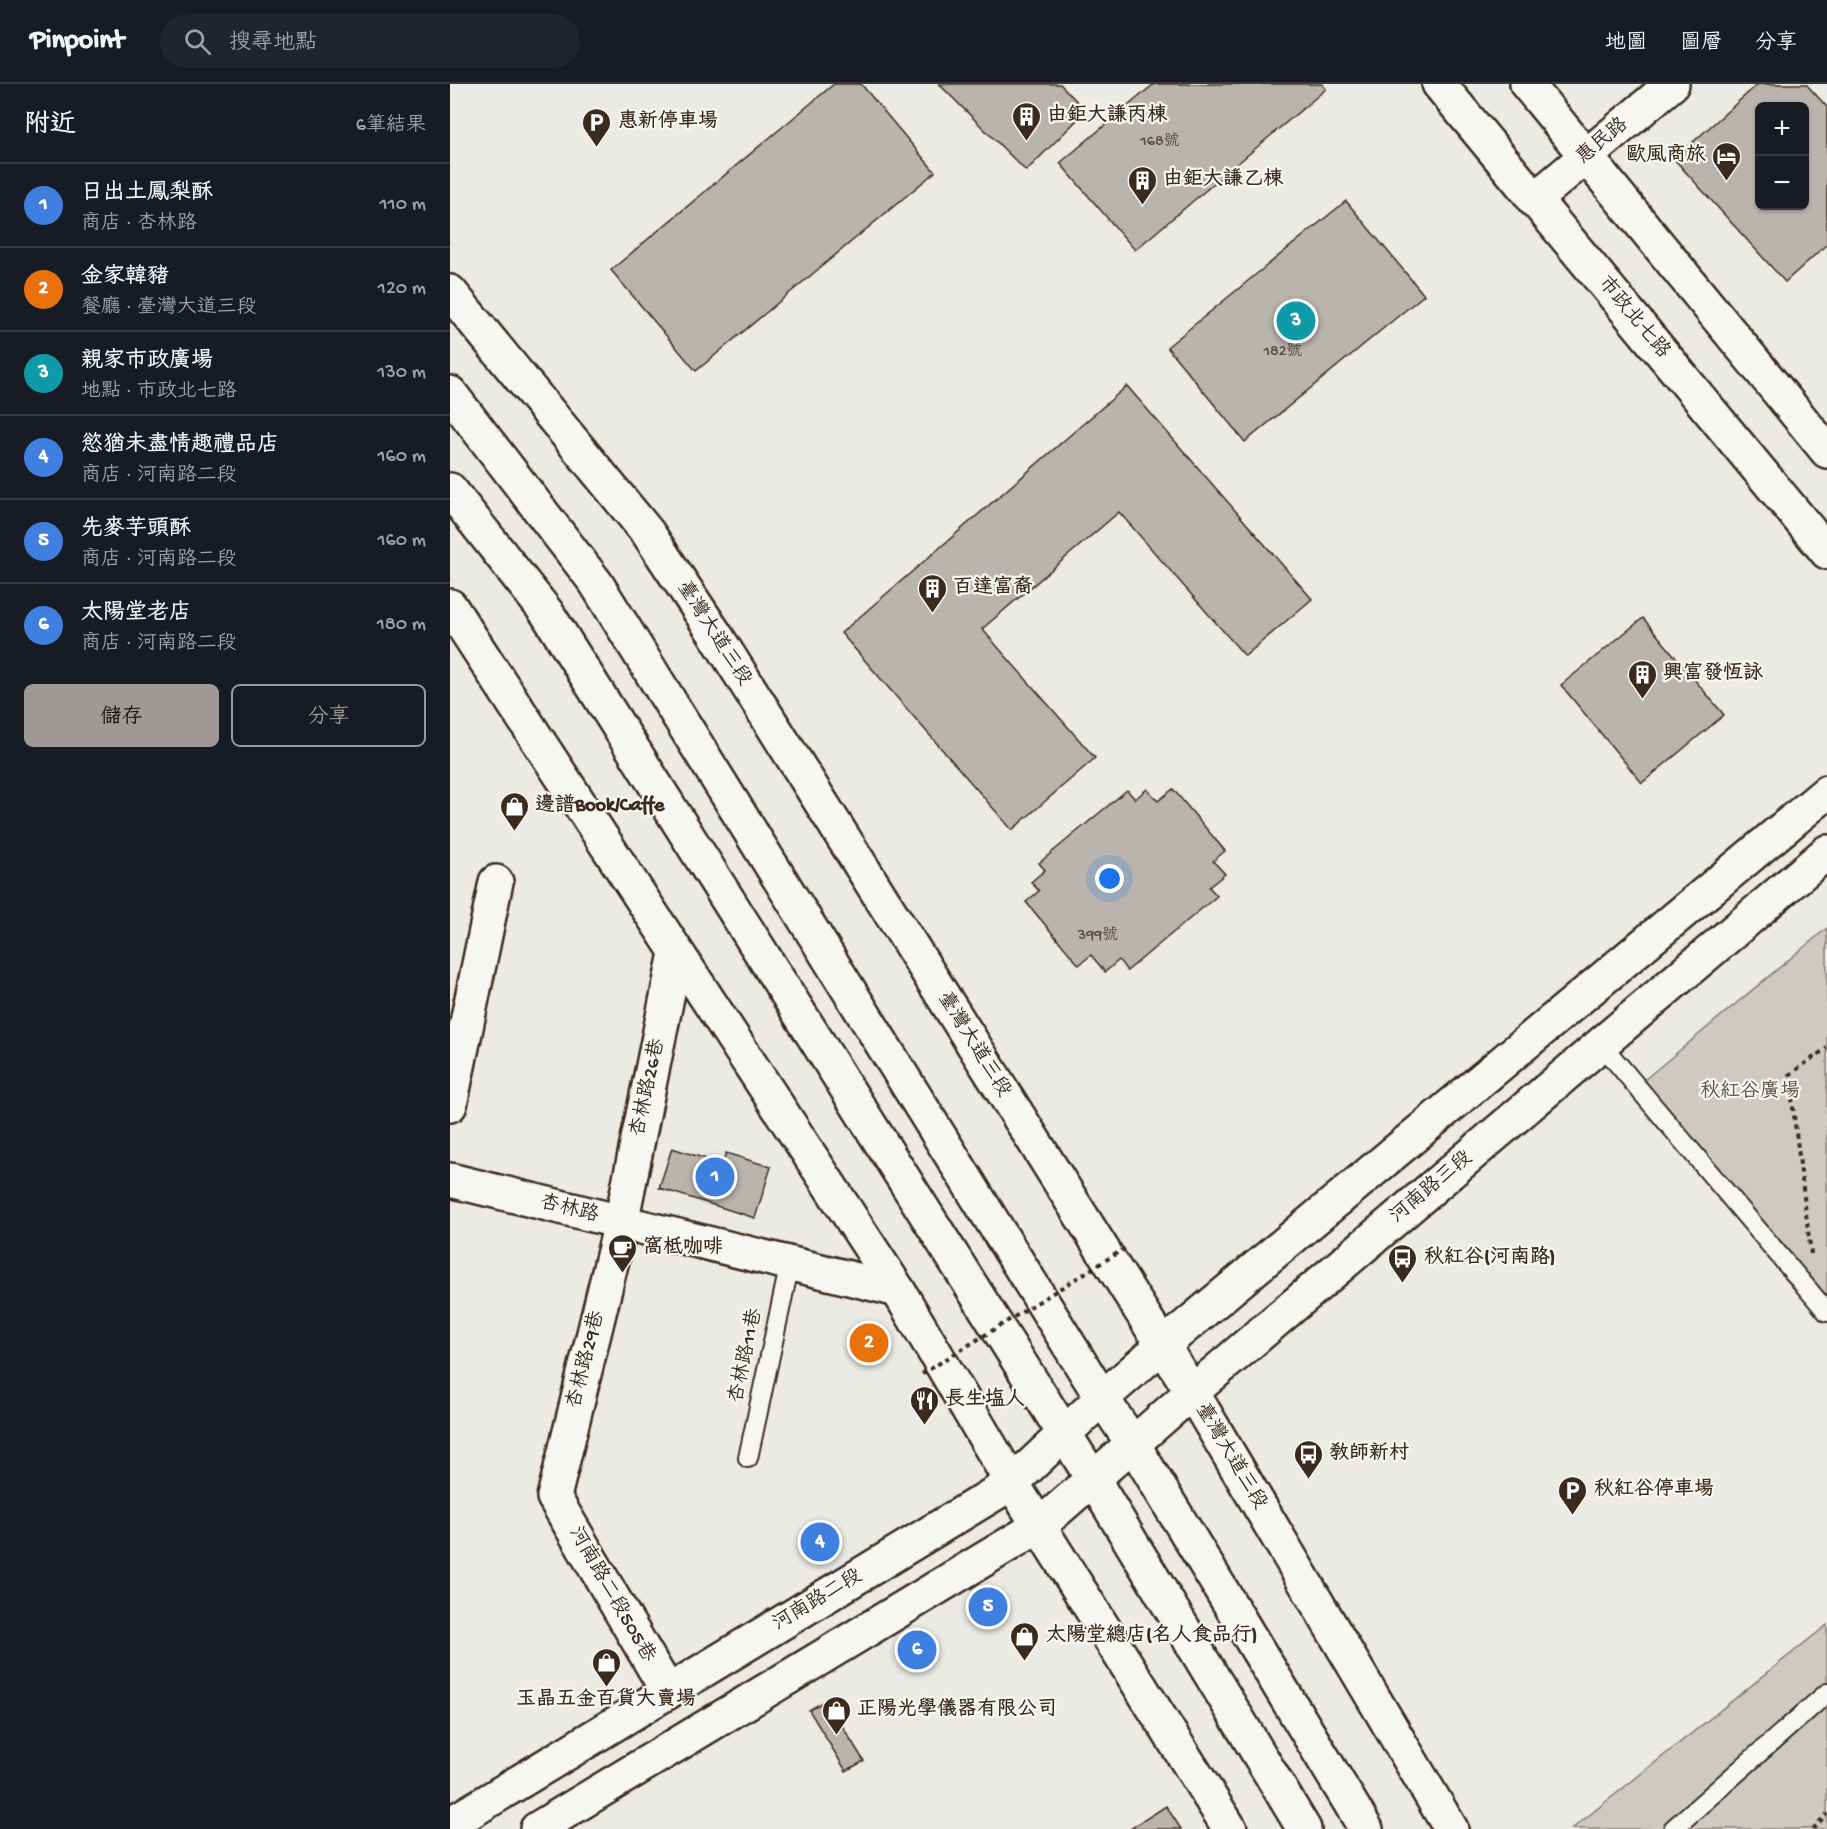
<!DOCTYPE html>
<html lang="zh-TW">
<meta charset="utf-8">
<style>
:root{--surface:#171b24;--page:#20242c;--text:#f1f3f6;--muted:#9ea1a6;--line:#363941;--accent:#9f9995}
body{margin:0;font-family:"Gochi Hand","LXGW WenKai TC",sans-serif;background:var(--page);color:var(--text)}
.controls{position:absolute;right:18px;top:18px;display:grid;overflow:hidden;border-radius:9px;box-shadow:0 2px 4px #0004}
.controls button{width:54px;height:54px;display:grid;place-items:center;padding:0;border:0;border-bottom:2px solid var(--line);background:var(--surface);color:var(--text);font:30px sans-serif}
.you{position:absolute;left:660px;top:795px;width:21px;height:21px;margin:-15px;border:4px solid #fff;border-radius:50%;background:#1a73e8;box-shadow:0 0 0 9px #1a73e833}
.badge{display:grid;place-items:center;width:39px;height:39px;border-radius:50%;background:var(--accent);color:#fff;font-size:20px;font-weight:700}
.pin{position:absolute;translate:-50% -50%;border:3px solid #fff;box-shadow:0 2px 6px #0006}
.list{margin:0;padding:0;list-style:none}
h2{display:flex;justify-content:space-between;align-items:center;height:78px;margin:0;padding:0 24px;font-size:26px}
h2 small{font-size:20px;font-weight:400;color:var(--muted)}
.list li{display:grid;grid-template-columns:39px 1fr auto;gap:18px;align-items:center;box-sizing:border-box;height:84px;padding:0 24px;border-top:2px solid var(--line)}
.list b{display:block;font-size:22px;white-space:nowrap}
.list p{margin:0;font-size:20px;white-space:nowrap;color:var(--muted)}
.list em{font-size:20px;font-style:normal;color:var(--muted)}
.actions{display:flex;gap:12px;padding:18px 24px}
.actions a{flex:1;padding:14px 0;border:2px solid var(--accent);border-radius:9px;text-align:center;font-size:21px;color:var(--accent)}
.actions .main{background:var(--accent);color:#111}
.icon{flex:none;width:33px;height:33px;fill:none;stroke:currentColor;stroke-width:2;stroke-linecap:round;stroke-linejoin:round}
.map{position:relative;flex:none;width:1377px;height:1745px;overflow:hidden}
header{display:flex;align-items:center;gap:36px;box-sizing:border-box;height:84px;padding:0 30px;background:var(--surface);border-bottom:2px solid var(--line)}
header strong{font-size:28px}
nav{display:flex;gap:33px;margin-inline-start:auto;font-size:21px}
.search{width:420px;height:54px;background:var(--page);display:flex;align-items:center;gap:15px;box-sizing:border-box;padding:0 21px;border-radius:33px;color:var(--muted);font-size:22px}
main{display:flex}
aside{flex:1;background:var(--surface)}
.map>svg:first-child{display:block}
</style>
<header>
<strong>Pinpoint</strong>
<div class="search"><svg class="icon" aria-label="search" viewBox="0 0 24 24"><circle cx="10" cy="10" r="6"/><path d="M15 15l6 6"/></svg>搜尋地點</div>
<nav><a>地圖</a><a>圖層</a><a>分享</a></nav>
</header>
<main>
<aside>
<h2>附近<small>6筆結果</small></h2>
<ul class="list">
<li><span class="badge" style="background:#3f7fe0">1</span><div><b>日出土鳳梨酥</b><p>商店 · 杏林路</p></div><em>110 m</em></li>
<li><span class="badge" style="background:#e8710a">2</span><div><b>金家韓豬</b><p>餐廳 · 臺灣大道三段</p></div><em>120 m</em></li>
<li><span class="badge" style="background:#0f9aa8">3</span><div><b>親家市政廣場</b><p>地點 · 市政北七路</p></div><em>130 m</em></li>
<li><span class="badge" style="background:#3f7fe0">4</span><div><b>慾猶未盡情趣禮品店</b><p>商店 · 河南路二段</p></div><em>160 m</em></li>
<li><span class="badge" style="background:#3f7fe0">5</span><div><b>先麥芋頭酥</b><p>商店 · 河南路二段</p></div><em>160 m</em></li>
<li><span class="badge" style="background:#3f7fe0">6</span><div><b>太陽堂老店</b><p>商店 · 河南路二段</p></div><em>180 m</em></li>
</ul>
<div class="actions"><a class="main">儲存</a><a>分享</a></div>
</aside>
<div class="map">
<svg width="1377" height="1745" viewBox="0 0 1377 1745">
<rect width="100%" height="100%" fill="#ebeae5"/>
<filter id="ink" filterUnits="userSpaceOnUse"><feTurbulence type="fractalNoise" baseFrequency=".0167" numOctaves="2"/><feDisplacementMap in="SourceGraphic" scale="12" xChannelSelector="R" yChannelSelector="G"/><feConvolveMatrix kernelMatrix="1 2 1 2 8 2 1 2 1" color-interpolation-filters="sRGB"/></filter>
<g filter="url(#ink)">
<!-- green -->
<path fill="#cdcac4" stroke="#847a71" stroke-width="1.5" d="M1377 844V1235L1194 996Z
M1377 1541V1745H1122Z"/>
<!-- building -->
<path fill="#bab4ae" stroke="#3b2a1e" stroke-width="1.5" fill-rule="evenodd" d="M384 0H411L485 88 246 287 161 186Z
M489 0H610L636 27 576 87Z
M704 0H872L876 5 685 166 610 79Z
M1308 0H1356L1377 23V160L1335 198 1224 75ZM1310 22H1354V122H1310Z
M896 117 974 211 795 358 717 263Z
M677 302 862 515 795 572 669 428 532 545 645 674 562 746 391 549Z
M1193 534 1274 631 1192 699 1111 601Z
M697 705 708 717 723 705 775 767 763 777 775 790 759 803 767 812 677 887 669 876 655 888 641 871 629 881 576 818 589 807 581 798 595 786 589 779 677 706 685 715Z
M222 1064 272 1080 276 1069 321 1083 305 1134 209 1104Z
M376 1616 414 1677 396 1687 359 1626Z
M716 1722 731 1745H680Z"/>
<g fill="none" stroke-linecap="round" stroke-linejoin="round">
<defs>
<path id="lane" d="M1151 960 1377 1228
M298 1374 340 1179
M1223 1745 1377 1609"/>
<path id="street" d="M1084 116 1222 0
M0 1021 46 798
M0 1096 448 1206
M218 1608 104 1413 171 1139 226 869"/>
<path id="secondary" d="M989 0 1377 468
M1077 0 1377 367
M0 1740 562 1399 652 1314 712 1262 1377 708
M87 1745 589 1442 742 1308 1377 768"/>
<path id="primary" d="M0 208 198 449 267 553 742 1308 1001 1745
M0 309 146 499 652 1314 683 1360 916 1745
M0 406 97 529 643 1395 854 1745
M0 522 448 1206 562 1399 780 1745"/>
</defs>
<!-- lane casing -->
<use href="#lane" stroke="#3b2a1e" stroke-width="22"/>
<!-- street casing -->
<use href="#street" stroke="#3b2a1e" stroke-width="38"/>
<!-- secondary casing -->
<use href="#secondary" stroke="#3b2a1e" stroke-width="38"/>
<!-- primary casing -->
<use href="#primary" stroke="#3b2a1e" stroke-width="38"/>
<!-- path -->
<path stroke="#3b2a1e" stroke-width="4" stroke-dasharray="4.5 4.5" stroke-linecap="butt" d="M1361 1170 1339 991 1377 964
M1363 1745 1377 1730"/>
<!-- lane -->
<use href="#lane" stroke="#f6f6f2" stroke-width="18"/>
<!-- street -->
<use href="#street" stroke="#f6f6f2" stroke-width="33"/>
<!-- secondary -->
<use href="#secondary" stroke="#f6f6f2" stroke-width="33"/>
<!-- primary -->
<use href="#primary" stroke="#f6f6f2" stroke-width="33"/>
<!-- path-bridge -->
<path stroke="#3b2a1e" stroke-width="4" stroke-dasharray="4.5 4.5" stroke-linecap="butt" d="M472 1290 677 1163"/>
</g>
</g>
<!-- icons -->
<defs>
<symbol id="building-pin" viewBox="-11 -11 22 30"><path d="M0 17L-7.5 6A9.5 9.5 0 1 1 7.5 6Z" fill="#3b2a1e" stroke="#f6f6f2"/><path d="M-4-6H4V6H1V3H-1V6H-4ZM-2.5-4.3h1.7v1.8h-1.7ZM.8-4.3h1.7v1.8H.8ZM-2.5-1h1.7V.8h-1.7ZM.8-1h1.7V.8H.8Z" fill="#fff"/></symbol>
<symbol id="parking-pin" viewBox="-11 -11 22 30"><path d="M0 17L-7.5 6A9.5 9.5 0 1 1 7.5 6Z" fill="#3b2a1e" stroke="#f6f6f2"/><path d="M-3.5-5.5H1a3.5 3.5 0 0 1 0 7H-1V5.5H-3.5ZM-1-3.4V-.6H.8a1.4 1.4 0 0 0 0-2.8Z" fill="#fff"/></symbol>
<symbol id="hotel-pin" viewBox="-11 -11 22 30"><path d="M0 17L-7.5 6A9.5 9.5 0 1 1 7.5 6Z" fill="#3b2a1e" stroke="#f6f6f2"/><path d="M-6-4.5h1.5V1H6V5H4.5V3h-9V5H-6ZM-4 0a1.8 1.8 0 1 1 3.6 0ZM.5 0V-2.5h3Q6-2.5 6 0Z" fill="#fff"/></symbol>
<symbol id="shop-pin" viewBox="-11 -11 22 30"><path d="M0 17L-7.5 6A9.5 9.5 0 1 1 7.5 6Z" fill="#3b2a1e" stroke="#f6f6f2"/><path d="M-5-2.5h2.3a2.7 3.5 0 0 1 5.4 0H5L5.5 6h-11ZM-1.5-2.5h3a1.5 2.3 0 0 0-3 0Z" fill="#fff"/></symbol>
<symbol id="cafe-pin" viewBox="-11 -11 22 30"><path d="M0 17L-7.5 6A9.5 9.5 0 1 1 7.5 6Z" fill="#3b2a1e" stroke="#f6f6f2"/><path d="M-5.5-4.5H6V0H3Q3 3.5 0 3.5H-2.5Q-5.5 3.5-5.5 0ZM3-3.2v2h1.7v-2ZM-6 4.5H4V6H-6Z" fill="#fff"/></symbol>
<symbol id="bus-pin" viewBox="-11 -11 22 30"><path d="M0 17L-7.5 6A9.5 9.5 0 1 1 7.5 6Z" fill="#3b2a1e" stroke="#f6f6f2"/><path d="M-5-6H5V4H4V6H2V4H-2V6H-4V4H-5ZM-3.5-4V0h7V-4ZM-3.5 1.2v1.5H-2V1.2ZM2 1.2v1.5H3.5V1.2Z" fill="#fff"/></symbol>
<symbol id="restaurant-pin" viewBox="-11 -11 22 30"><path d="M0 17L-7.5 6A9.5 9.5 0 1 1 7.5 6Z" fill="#3b2a1e" stroke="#f6f6f2"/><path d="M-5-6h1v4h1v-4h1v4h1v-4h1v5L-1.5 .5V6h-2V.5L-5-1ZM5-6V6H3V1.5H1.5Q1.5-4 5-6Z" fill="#fff"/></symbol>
</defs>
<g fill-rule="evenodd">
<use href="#building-pin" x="560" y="16" width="33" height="45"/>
<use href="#parking-pin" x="130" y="22" width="33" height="45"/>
<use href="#hotel-pin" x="1260" y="56" width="33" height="45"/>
<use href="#building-pin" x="676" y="80" width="33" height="45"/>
<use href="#building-pin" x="466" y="488" width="33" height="45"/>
<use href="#building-pin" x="1176" y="574" width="33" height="45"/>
<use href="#shop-pin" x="48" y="706" width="33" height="45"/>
<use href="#cafe-pin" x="156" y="1148" width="33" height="45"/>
<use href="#bus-pin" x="936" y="1158" width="33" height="45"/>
<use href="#restaurant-pin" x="458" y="1300" width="33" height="45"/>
<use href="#bus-pin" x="842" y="1354" width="33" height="45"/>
<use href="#parking-pin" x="1106" y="1390" width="33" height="45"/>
<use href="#shop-pin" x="558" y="1536" width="33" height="45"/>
<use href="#shop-pin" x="140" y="1562" width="33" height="45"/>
<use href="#shop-pin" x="370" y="1610" width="33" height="45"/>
</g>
<g text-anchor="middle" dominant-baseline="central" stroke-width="4.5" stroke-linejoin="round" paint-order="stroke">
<!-- number labels -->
<g font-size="16" fill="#5b4c42">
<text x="710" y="58">168號</text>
<text x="833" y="268">182號</text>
<text x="648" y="852">399號</text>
</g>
<!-- poi labels -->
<g font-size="20" font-weight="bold" fill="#3b2a1e" stroke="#f6f6f2" text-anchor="start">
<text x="597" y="32">由鉅大謙丙棟</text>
<text x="168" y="38">惠新停車場</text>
<text x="1256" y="72" text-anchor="end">歐風商旅</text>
<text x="713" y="96">由鉅大謙乙棟</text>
<text x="503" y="504">百達富裔</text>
<text x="1213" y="590">興富發恆詠</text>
<text x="85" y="722">邊譜Book/Caffe</text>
<text x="193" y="1164">窩柢咖啡</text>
<text x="974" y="1174">秋紅谷(河南路)</text>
<text x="495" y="1316">長生塩人</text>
<text x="879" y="1370">教師新村</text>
<text x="1144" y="1406">秋紅谷停車場</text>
<text x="596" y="1552">太陽堂總店(名人食品行)</text>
<text x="156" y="1616" text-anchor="middle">玉晶五金百貨大賣場</text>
<text x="407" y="1626">正陽光學儀器有限公司</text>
</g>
<!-- street labels -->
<g font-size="20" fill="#3b2a1e" stroke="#f6f6f2">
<text transform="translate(1153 58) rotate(-40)">惠民路</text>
<text transform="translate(1183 234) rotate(50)">市政北七路</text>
<text transform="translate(263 550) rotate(57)">臺灣大道三段</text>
<text transform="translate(523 961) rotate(58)">臺灣大道三段</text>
<text transform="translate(199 1004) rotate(-78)">杏林路26巷</text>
<text transform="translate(982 1104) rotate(-40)">河南路三段</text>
<text transform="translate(119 1126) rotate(14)">杏林路</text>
<text transform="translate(297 1272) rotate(-78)">杏林路11巷</text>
<text transform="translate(137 1276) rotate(-76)">杏林路29巷</text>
<text transform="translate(780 1373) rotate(59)">臺灣大道三段</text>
<text transform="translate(161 1511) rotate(60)">河南路二段505巷</text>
<text transform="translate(368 1517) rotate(-31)">河南路二段</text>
</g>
<!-- park labels -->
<g font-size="20" fill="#605248" stroke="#f6f6f2">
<text x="1300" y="1008">秋紅谷廣場</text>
</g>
</g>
</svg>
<div class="controls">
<button>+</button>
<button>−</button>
</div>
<div class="you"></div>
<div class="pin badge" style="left:265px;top:1093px;background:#3f7fe0">1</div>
<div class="pin badge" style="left:419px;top:1259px;background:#e8710a">2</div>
<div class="pin badge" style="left:846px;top:237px;background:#0f9aa8">3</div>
<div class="pin badge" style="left:370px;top:1458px;background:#3f7fe0">4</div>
<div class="pin badge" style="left:538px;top:1523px;background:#3f7fe0">5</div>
<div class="pin badge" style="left:467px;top:1566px;background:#3f7fe0">6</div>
</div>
</main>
